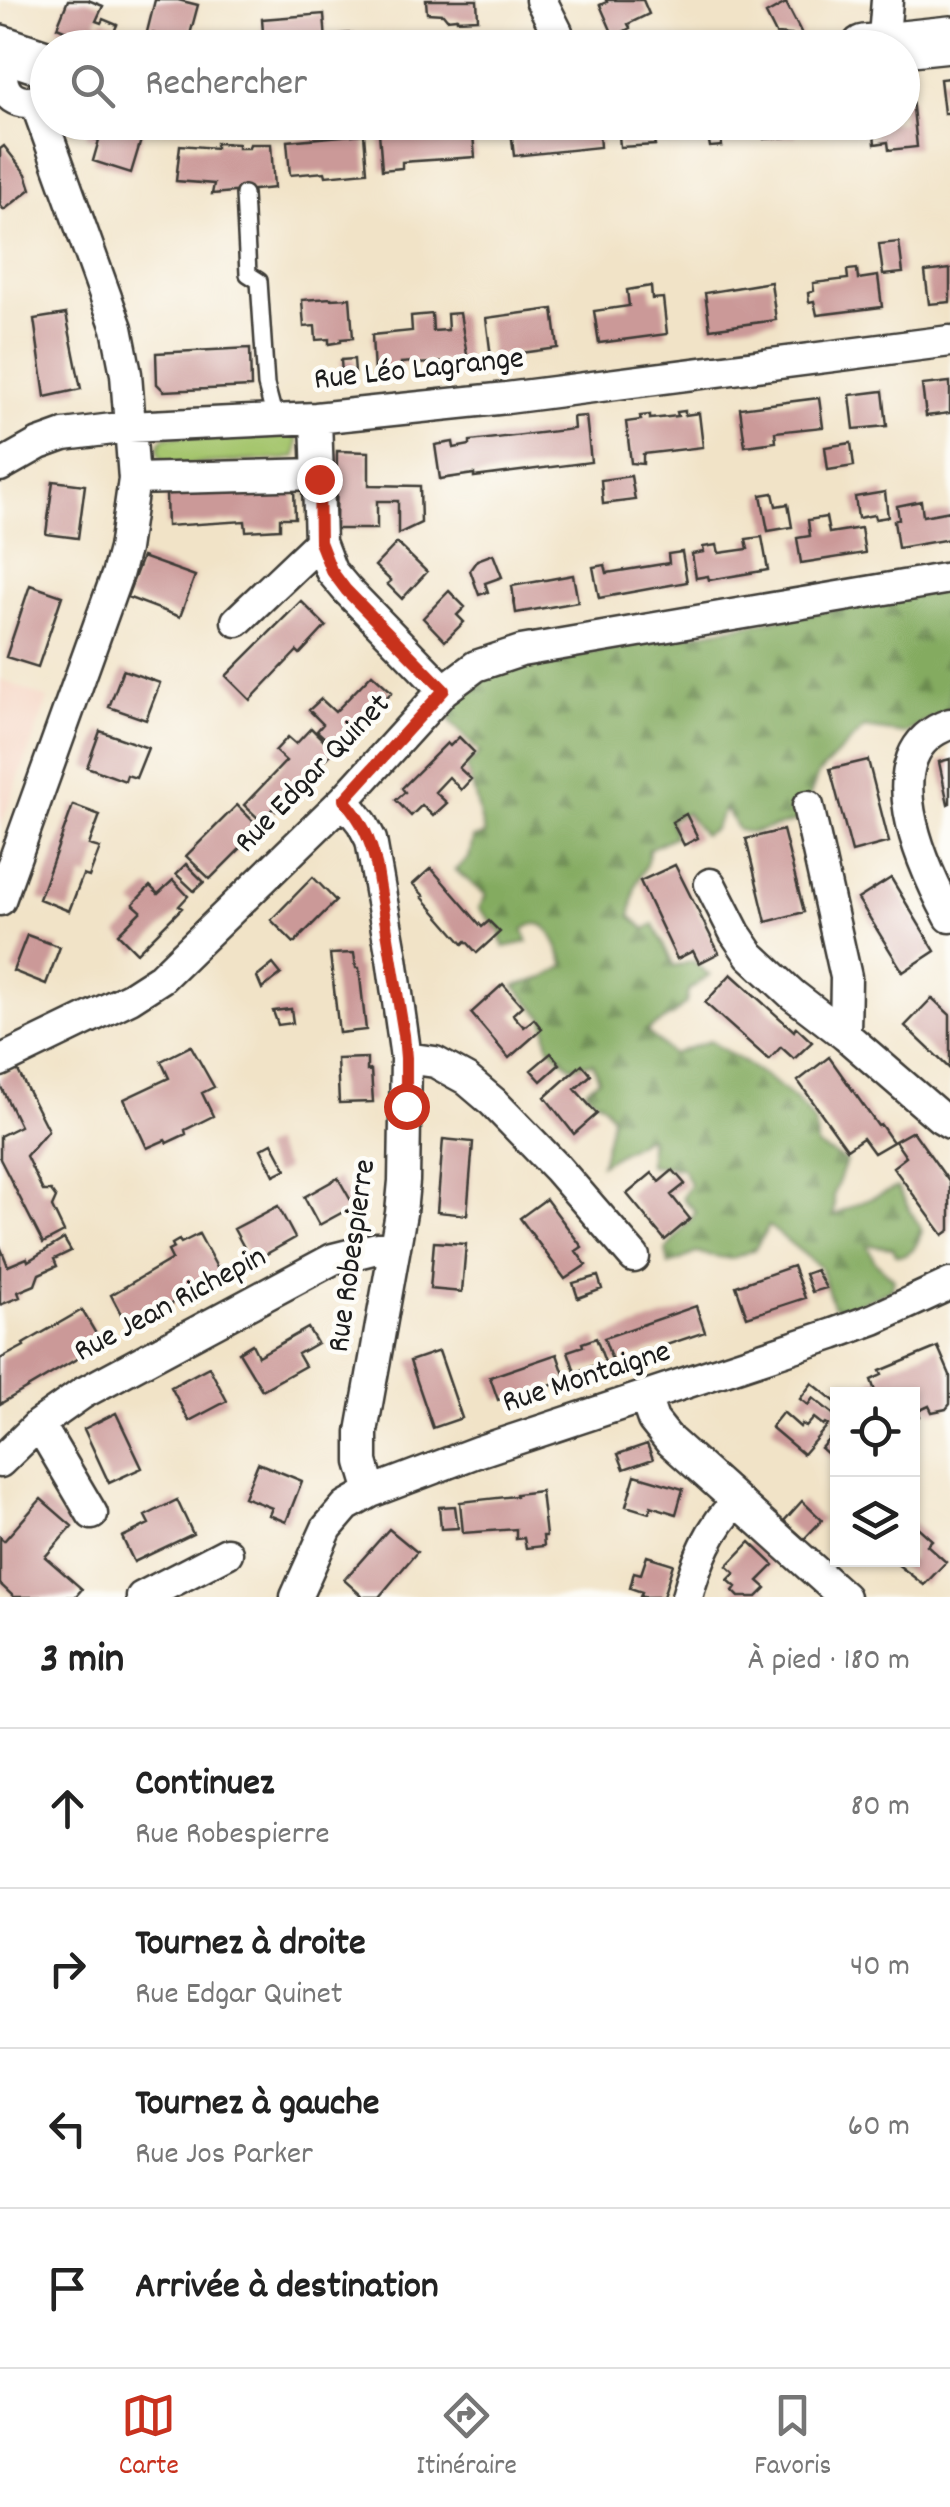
<!DOCTYPE html>
<html lang="fr">
<meta charset="utf-8">
<style>
:root{--surface:#fff;--page:#f6f6f6;--text:#222;--muted:#767676;--line:#e0e0e0;--accent:#c8321e}
body{margin:0;font-family:Dekko,sans-serif;background:var(--page);color:var(--text)}
.controls{position:absolute;right:30px;bottom:30px;display:grid;overflow:hidden;border-radius:0px;box-shadow:0 2px 8px #0004}
.controls button{width:90px;height:90px;display:grid;place-items:center;padding:0;border:0;border-bottom:2px solid var(--line);background:var(--surface);color:var(--text);font:50px sans-serif}
.stop{position:absolute;width:30px;height:30px;margin:-22px;border:8px solid #c8321e;border-radius:50%;background:#fff}
.stop.end{background:#c8321e;border-color:#fff;box-shadow:0 2px 10px #0008}
.list{margin:0;padding:0;list-style:none}
h2{display:flex;justify-content:space-between;align-items:center;height:130px;margin:0;padding:0 40px;font-size:42px}
h2 small{font-size:32px;font-weight:400;color:var(--muted)}
.list li{display:grid;grid-template-columns:65px 1fr auto;gap:30px;align-items:center;box-sizing:border-box;height:160px;padding:0 40px;border-top:2px solid var(--line)}
.list b{display:block;font-size:38px;white-space:nowrap}
.list p{margin:0;font-size:32px;white-space:nowrap;color:var(--muted)}
.list em{font-size:32px;font-style:normal;color:var(--muted)}
.icon{flex:none;width:55px;height:55px;fill:none;stroke:currentColor;stroke-width:2;stroke-linecap:round;stroke-linejoin:round}
.map{position:relative;flex:none;width:950px;height:1597px;overflow:hidden}
.search{position:absolute;background:var(--surface);box-shadow:0 2px 8px #0004;left:30px;right:30px;top:30px;height:110px;display:flex;align-items:center;gap:25px;box-sizing:border-box;padding:0 35px;border-radius:55px;color:var(--muted);font-size:38px}
.sheet{height:770px;background:var(--surface)}
nav{display:flex;justify-content:space-around;align-items:center;box-sizing:border-box;height:140px;border-top:2px solid var(--line);background:var(--surface);font-size:28px;color:var(--muted)}
nav a{display:grid;justify-items:center;gap:5px}
nav .on{color:var(--accent)}
.map>svg:first-child{display:block}
</style>
<div class="map">
<svg width="950" height="1597" viewBox="0 0 950 1597">
<defs>
<pattern id="forest-firs" width="22" height="20" patternUnits="userSpaceOnUse" patternTransform="scale(2.5)"><rect width="22" height="20" fill="#84ab61"/><path d="M5 1l3.5 6h-7zM16 11l3.5 6h-7z" fill="#6b8a4f"/></pattern>
</defs>
<rect width="100%" height="100%" fill="#fdfcf7"/>
<filter id="ink" filterUnits="userSpaceOnUse"><feTurbulence type="fractalNoise" baseFrequency=".01" numOctaves="2"/><feDisplacementMap in="SourceGraphic" scale="20" xChannelSelector="R" yChannelSelector="G"/><feConvolveMatrix kernelMatrix="1 2 1 2 8 2 1 2 1" color-interpolation-filters="sRGB"/></filter>
<filter id="wash" filterUnits="userSpaceOnUse"><feTurbulence type="fractalNoise" baseFrequency=".0048" numOctaves="4" result="noise"/><feDisplacementMap in="SourceGraphic" scale="40" xChannelSelector="R" yChannelSelector="G"/><feGaussianBlur stdDeviation="2.25" result="paint"/><feColorMatrix in="noise" values="0 0 0 0 0 0 0 0 0 0 0 0 0 0 0 0 0 1.4 0 .05"/><feComposite in="paint" operator="in"/></filter>
<g filter="url(#wash)">
<rect width="100%" height="100%" fill="#f1e3c7"/>
<!-- built -->
<path fill="#f5d3c1" d="M0 679 48 699 0 829Z"/>
<!-- grass -->
<path fill="#a6c66e" stroke="#617145" stroke-width="2.5" d="M290 431 298 440 296 456 286 459 173 465C158 461 153 448 165 437Z"/>
<!-- forest -->
<path fill="url(#forest-firs)" stroke="#50643e" stroke-width="2.5" d="M950 589V713L935 716 905 734 864 728 818 774 801 820 751 833 738 830 725 808 714 829 703 835 686 812 670 820 675 836 649 849C649 864 643 869 637 882 632 892 634 905 630 916L645 929 654 924 674 967 693 961 709 975 688 991 686 1003 673 1015 646 1031 672 1054 710 1041C738 1059 800 1094 814 1123 817 1130 817 1138 817 1146L846 1161 834 1194V1216C854 1203 876 1198 897 1187L922 1231C917 1244 913 1258 896 1255L893 1248 867 1245 875 1262 894 1279 892 1289 841 1311 833 1306 820 1267 769 1226 755 1249 731 1259 696 1253 669 1265 666 1250 696 1212 682 1198 690 1184 682 1168 649 1165V1136L601 1164 612 1117 604 1105 585 1091 599 1079 593 1063 571 1067 549 1047 544 1018 515 986 544 978 565 966C557 948 549 909 523 930L528 942 504 947 500 939 502 933 479 908 486 895 455 870 469 858 473 838 485 835C478 812 475 789 466 767L480 753C472 743 449 722 446 714L480 674 490 670Z"/>
<g id="blocks">
<!-- building -->
<path fill="#cb9998" d="M68 0H88L103 6 96 21 101 23 103 19 117 25 107 48 57 27Z
M155 0H178L198 5 188 42 147 32Z
M426 0H477L478 19 457 20V18L447 19 443 14 427 13Z
M606 0H643L649 14 628 24 630 28 614 37 600 5 607 2Z
M786 3 803 36 776 34 766 14Z
M324 14 326 42 264 47 262 19Z
M353 33 361 48H347L341 34Z
M950 78V113H944L940 79Z
M912 98 917 147 889 150 888 142 875 144 873 122H902V99Z
M89 122H116L144 130 131 173 93 161 99 140 86 137Z
M510 122H577V124L598 122 600 147 514 156Z
M795 122 796 136 764 139 763 132 721 136 722 146 710 147 708 136 654 141 655 145 620 147 618 123Z
M472 124 475 157 402 162V168L382 170 379 132Z
M364 134 367 172 326 176 325 172 290 175 287 141Z
M216 143 238 144V148H249L250 144H271L274 188 212 194 214 184 176 181 180 145 216 148Z
M4 146 26 174 31 189 4 210 0 205V149Z
M899 242 903 273 883 275 879 244Z
M857 269 858 279 878 276 882 307 817 315 814 301 809 302 808 293 814 291 813 283 848 279 847 270Z
M950 269V302L929 304 925 272Z
M771 282 776 320 710 329 705 293Z
M651 286 652 299 663 298 667 334 599 343 594 311 629 306 627 290Z
M331 298V299L350 298 353 338 341 339V342L329 344V339L316 340 315 326 304 327 302 300Z
M553 309 558 348 491 357 486 318Z
M460 313 468 361 415 364 414 362 401 363V368L392 369 393 372 374 374 372 335 412 331 411 316 432 314 433 331 448 330 447 314Z
M66 314 81 389 45 397 34 319Z
M250 348 251 387 164 391 157 384 156 353Z
M354 359 355 373 342 374 341 360Z
M950 382V413L926 416 922 385Z
M883 391 887 426 854 429 850 395Z
M819 398 823 427 775 432 776 442 745 446 740 408Z
M685 411V415L699 413 703 447 643 454V464L631 463 626 422 641 420 640 416 650 415V419L678 416 677 412Z
M586 416 591 462 474 477V474L440 479 435 445 453 442 454 448 470 445V441L574 429 573 417Z
M851 443 854 466 828 470 825 447Z
M337 451 369 452V485L420 486 421 523 398 534V501H377V529H336Z
M631 476 635 500 603 504 601 480Z
M53 481 85 485 78 538 46 534Z
M294 488 295 518H280V529L246 531 245 521 167 526 166 494Z
M885 492 888 517 875 519 874 515 858 518 855 497Z
M773 493 776 506 788 504 792 527 768 531 761 495Z
M921 501 923 516 950 511V539L898 548 894 521 899 519 897 506Z
M826 517 829 533 861 528 865 553 801 563 797 538 810 536 808 520Z
M762 537 768 570 709 580 708 576 696 578 692 554 704 552 703 547 717 545 719 553 748 549 746 539Z
M397 543 427 572 402 599 387 584 391 581 375 566Z
M682 552 687 582 599 598 593 567 605 565 607 573 669 563 668 554Z
M493 554 502 577 485 583 488 592 479 595 470 570 477 560Z
M142 557 195 576 180 617 127 597Z
M573 575 578 602 516 613 512 586Z
M30 585 62 596 38 667 6 657Z
M449 591 465 607 457 615 464 622 445 641 423 618Z
M301 601 326 626 300 654 297 651 250 700 226 676Z
M123 670 160 683 146 720 109 707Z
M372 674 392 692 336 748 317 731 323 724 309 710 321 699 335 712Z
M311 728 334 751 276 811 273 808 261 821 244 805 286 761 275 751 288 737 296 744Z
M100 731 148 748 136 778 127 775 125 781 87 767Z
M459 737 474 752 459 768 471 779 461 790 449 777 435 792 447 803 433 816 422 805 411 816 396 800 405 792 402 788 447 743 450 746Z
M950 759V803L948 804 939 762Z
M868 760 889 842 852 852 830 769Z
M73 805 100 815 89 845 100 848 89 877 83 875 69 911 39 899Z
M237 805 257 825 249 834 252 837 210 879 186 856Z
M686 814 698 838 684 845 672 822Z
M783 830 804 912 766 922 746 839Z
M186 864 204 882 194 891 176 874Z
M675 865 719 953 699 963 693 951 677 959 640 881Z
M431 868 482 927 489 921 500 932 477 953 466 941 463 944 422 897 424 896 413 884Z
M313 877 336 901 294 943 271 920Z
M891 878 935 951 903 972 858 899Z
M173 880 188 896 179 906 182 908 137 953 118 934 141 911 133 904 150 886 158 894Z
M27 935 60 947 46 984 13 971Z
M354 953 356 968H359L366 1030 339 1033 330 954Z
M273 964 281 974 262 989 257 977Z
M731 974 794 1031 796 1027 812 1042 794 1059 781 1047 769 1060 705 1003Z
M503 984 522 1006 513 1014 514 1016 524 1027 534 1019 542 1029 509 1058 471 1013Z
M932 998 950 1015V1069L905 1026Z
M291 1009 293 1023 278 1025 273 1011Z
M191 1046 214 1087 202 1093 213 1116 185 1130 186 1134 167 1143 165 1140 147 1148 124 1099 169 1078 161 1061Z
M551 1053 560 1064 541 1081 531 1070Z
M829 1057 878 1126 881 1125 893 1142 874 1153 863 1138 847 1149 798 1081Z
M367 1058V1071L371 1070 373 1102 339 1103 337 1059Z
M582 1064 591 1075 575 1089 597 1114 574 1134 545 1097Z
M17 1069 48 1130 26 1156 43 1191H51L56 1198 52 1207 64 1232 43 1243 0 1159V1136L20 1126 0 1085V1077Z
M913 1131 950 1183V1230L943 1235 893 1167 906 1157 895 1141Z
M443 1139 473 1142 467 1215 437 1212Z
M272 1143 286 1169 274 1175 261 1149Z
M673 1170 685 1184 671 1195 690 1219 665 1240 627 1194 652 1173 659 1182Z
M338 1178 354 1206 319 1225 304 1197Z
M546 1199 582 1247 576 1251 586 1265 565 1279 520 1218Z
M278 1206 295 1238 252 1262 234 1229Z
M199 1234 222 1277 128 1327 111 1295 172 1259 168 1251 174 1248 172 1244 179 1240 181 1243Z
M64 1239 71 1251 54 1259 57 1266 39 1274 35 1285 18 1292 20 1297 0 1305V1246L8 1266 27 1258 28 1261Z
M434 1242 466 1244 462 1292 430 1289Z
M793 1266 805 1298 747 1317 736 1286Z
M816 1270 826 1288 812 1292 805 1274Z
M598 1276 602 1289 578 1298 573 1283Z
M696 1306 705 1332 613 1363 604 1338Z
M82 1310 102 1344 0 1404V1359L24 1346 23 1344Z
M308 1328 317 1343 298 1354 305 1366 262 1390 239 1352 252 1344 258 1356Z
M596 1338 605 1362 575 1372 568 1351 583 1346 582 1343Z
M938 1347 950 1375V1404L946 1409 932 1412 929 1406 918 1411 920 1416 912 1420V1394H876L871 1380 882 1375 880 1371Z
M439 1351 462 1418 433 1428 410 1361Z
M557 1354 566 1380 513 1399 512 1395 498 1400 490 1377Z
M209 1367 227 1401 189 1421 171 1387Z
M812 1383 838 1404V1418L813 1398 808 1405 800 1399Z
M783 1412 800 1427 802 1424 806 1427 814 1418 823 1425 825 1423 828 1425 803 1454 771 1427Z
M116 1413 142 1468 109 1483 84 1429Z
M838 1429V1463L821 1448Z
M647 1444 653 1459 624 1469 618 1454Z
M258 1463 302 1481 286 1522 269 1515 272 1508 244 1497Z
M635 1475 683 1489 676 1514 651 1506 649 1513 626 1506Z
M541 1491 546 1536H543L544 1546 526 1548 524 1538 516 1539V1529L463 1533 460 1502 516 1496V1494Z
M41 1499 72 1526 45 1557 82 1589 75 1597H14L0 1584V1537L4 1541Z
M177 1500 193 1534 134 1562 122 1537 149 1524 145 1516Z
M802 1501 822 1520 804 1539 784 1521Z
M455 1506 458 1528 441 1529 439 1507Z
M912 1522 932 1540 927 1545 946 1562 924 1585 892 1560H912Z
M389 1529 417 1552 379 1597H363L344 1580Z
M750 1542 774 1565 758 1581 766 1588 757 1597H739L733 1591 736 1587 728 1580 735 1573 727 1566Z
M647 1556 673 1564 663 1597H640L642 1592 630 1588 634 1572 641 1574Z"/>
</g>
</g>
<g filter="url(#ink)">
<use href="#blocks" fill-opacity="0" stroke="#3c3a36" stroke-width="2.5"/>
<g fill="none" stroke-linecap="round" stroke-linejoin="round">
<defs>
<path id="service" d="M244 194 248 274 259 281 266 385 275 419"/>
<path id="minor" d="M541 0 557 32 562 48
M887 0 885 25 887 45
M7 51C5 59 1 68 2 77 4 103 29 108 48 95
M36 103 117 328 126 374 134 479 319 474
M316 418 320 542 331 571 347 590 444 690
M0 466 39 444 64 435 129 427 316 418 507 398 950 341
M237 621 320 542
M950 724C869 751 923 867 950 917
M344 800 362 823 371 840 392 958 406 1058 404 1181 401 1213 362 1432V1462L371 1492
M808 806 846 977 845 1035
M710 884 735 933 750 955 793 995 845 1035 940 1117 950 1123
M0 900 117 575 124 549 134 479
M406 1058 435 1062 466 1079 493 1102 557 1168 634 1257
M0 1061 130 998 161 978 344 800 444 690 476 666 521 651 950 578
M645 1397 653 1420 669 1440 844 1597
M39 1424 92 1514
M0 1462 39 1424 83 1393 333 1259 377 1248 394 1247
M142 1597 227 1553
M296 1597 327 1528 346 1506 371 1492 477 1452 833 1334 874 1319 950 1284
M687 1597C697 1560 710 1528 737 1501"/>
<path id="secondary" d="M0 48 48 64
M864 48 950 39"/>
</defs>
<!-- service casing -->
<use href="#service" stroke="#3c3a36" stroke-width="20"/>
<!-- minor casing -->
<use href="#minor" stroke="#3c3a36" stroke-width="35"/>
<!-- secondary casing -->
<use href="#secondary" stroke="#3c3a36" stroke-width="50"/>
<!-- service -->
<use href="#service" stroke="#fff" stroke-width="15"/>
<!-- minor -->
<use href="#minor" stroke="#fff" stroke-width="30"/>
<!-- secondary -->
<use href="#secondary" stroke="#fff" stroke-width="45"/>
</g>
</g>
<g fill="none" stroke-linecap="round" stroke-linejoin="round" filter="url(#ink)">
<!-- route -->
<path stroke="#c8321e" stroke-width="12" d="M319 479 320 542 331 570 346 590 444 690 344 800C362 820 370 839 376 864L404 1035 406 1058V1106"/>
</g>
<g text-anchor="middle" dominant-baseline="central" stroke-width="9" stroke-linejoin="round" paint-order="stroke">
<!-- street labels -->
<g font-size="32" fill="#1c1c1c" stroke="#fdfcf7">
<text transform="translate(419 371) rotate(-6)">Rue Léo Lagrange</text>
<text transform="translate(314 775) rotate(-46)">Rue Edgar Quinet</text>
<text transform="translate(354 1256) rotate(-82)">Rue Robespierre</text>
<text transform="translate(171 1306) rotate(-28)">Rue Jean Richepin</text>
<text transform="translate(587 1379) rotate(-18)">Rue Montaigne</text>
</g>
</g>
</svg>
<div class="controls">
<button><svg class="icon" aria-label="locate" viewBox="0 0 24 24"><circle cx="12" cy="12" r="6"/><path d="M12 2v4M12 18v4M2 12h4M18 12h4"/></svg></button>
<button><svg class="icon" aria-label="layers" viewBox="0 0 24 24"><path d="M12 4l9 5-9 5-9-5zM3 14l9 5 9-5"/></svg></button>
</div>
<div class="stop" style="left:406px;top:1106px"></div>
<div class="stop end" style="left:319px;top:479px"></div>
<div class="search"><svg class="icon" aria-label="search" viewBox="0 0 24 24"><circle cx="10" cy="10" r="6"/><path d="M15 15l6 6"/></svg>Rechercher</div>
</div>
<section class="sheet">
<h2>3 min<small>À pied · 180 m</small></h2>
<ul class="list">
<li><svg class="icon" aria-label="ahead" viewBox="0 0 24 24"><path d="M12 20V5M6 11l6-6 6 6"/></svg><div><b>Continuez</b><p>Rue Robespierre</p></div><em>80 m</em></li>
<li><svg class="icon" aria-label="right" viewBox="0 0 24 24"><path d="M7 20v-9h11M14 6l5 5-5 5"/></svg><div><b>Tournez à droite</b><p>Rue Edgar Quinet</p></div><em>40 m</em></li>
<li><svg class="icon" aria-label="left" viewBox="0 0 24 24"><path d="M17 20v-9H6M10 6l-5 5 5 5"/></svg><div><b>Tournez à gauche</b><p>Rue Jos Parker</p></div><em>60 m</em></li>
<li><svg class="icon" aria-label="arrive" viewBox="0 0 24 24"><path d="M6 21V4h12l-3 4 3 4H6"/></svg><div><b>Arrivée à destination</b></div></li>
</ul>
</section>
<nav>
<a class="on"><svg class="icon" aria-label="map" viewBox="0 0 24 24"><path d="M3 6l6-2 6 2 6-2v14l-6 2-6-2-6 2zM9 4v14M15 6v14"/></svg>Carte</a>
<a><svg class="icon" aria-label="directions" viewBox="0 0 24 24"><path d="M12 3l9 9-9 9-9-9zM9 14v-3h6M13 9l2 2-2 2"/></svg>Itinéraire</a>
<a><svg class="icon" aria-label="saved" viewBox="0 0 24 24"><path d="M7 4h10v16l-5-4-5 4z"/></svg>Favoris</a>
</nav>
